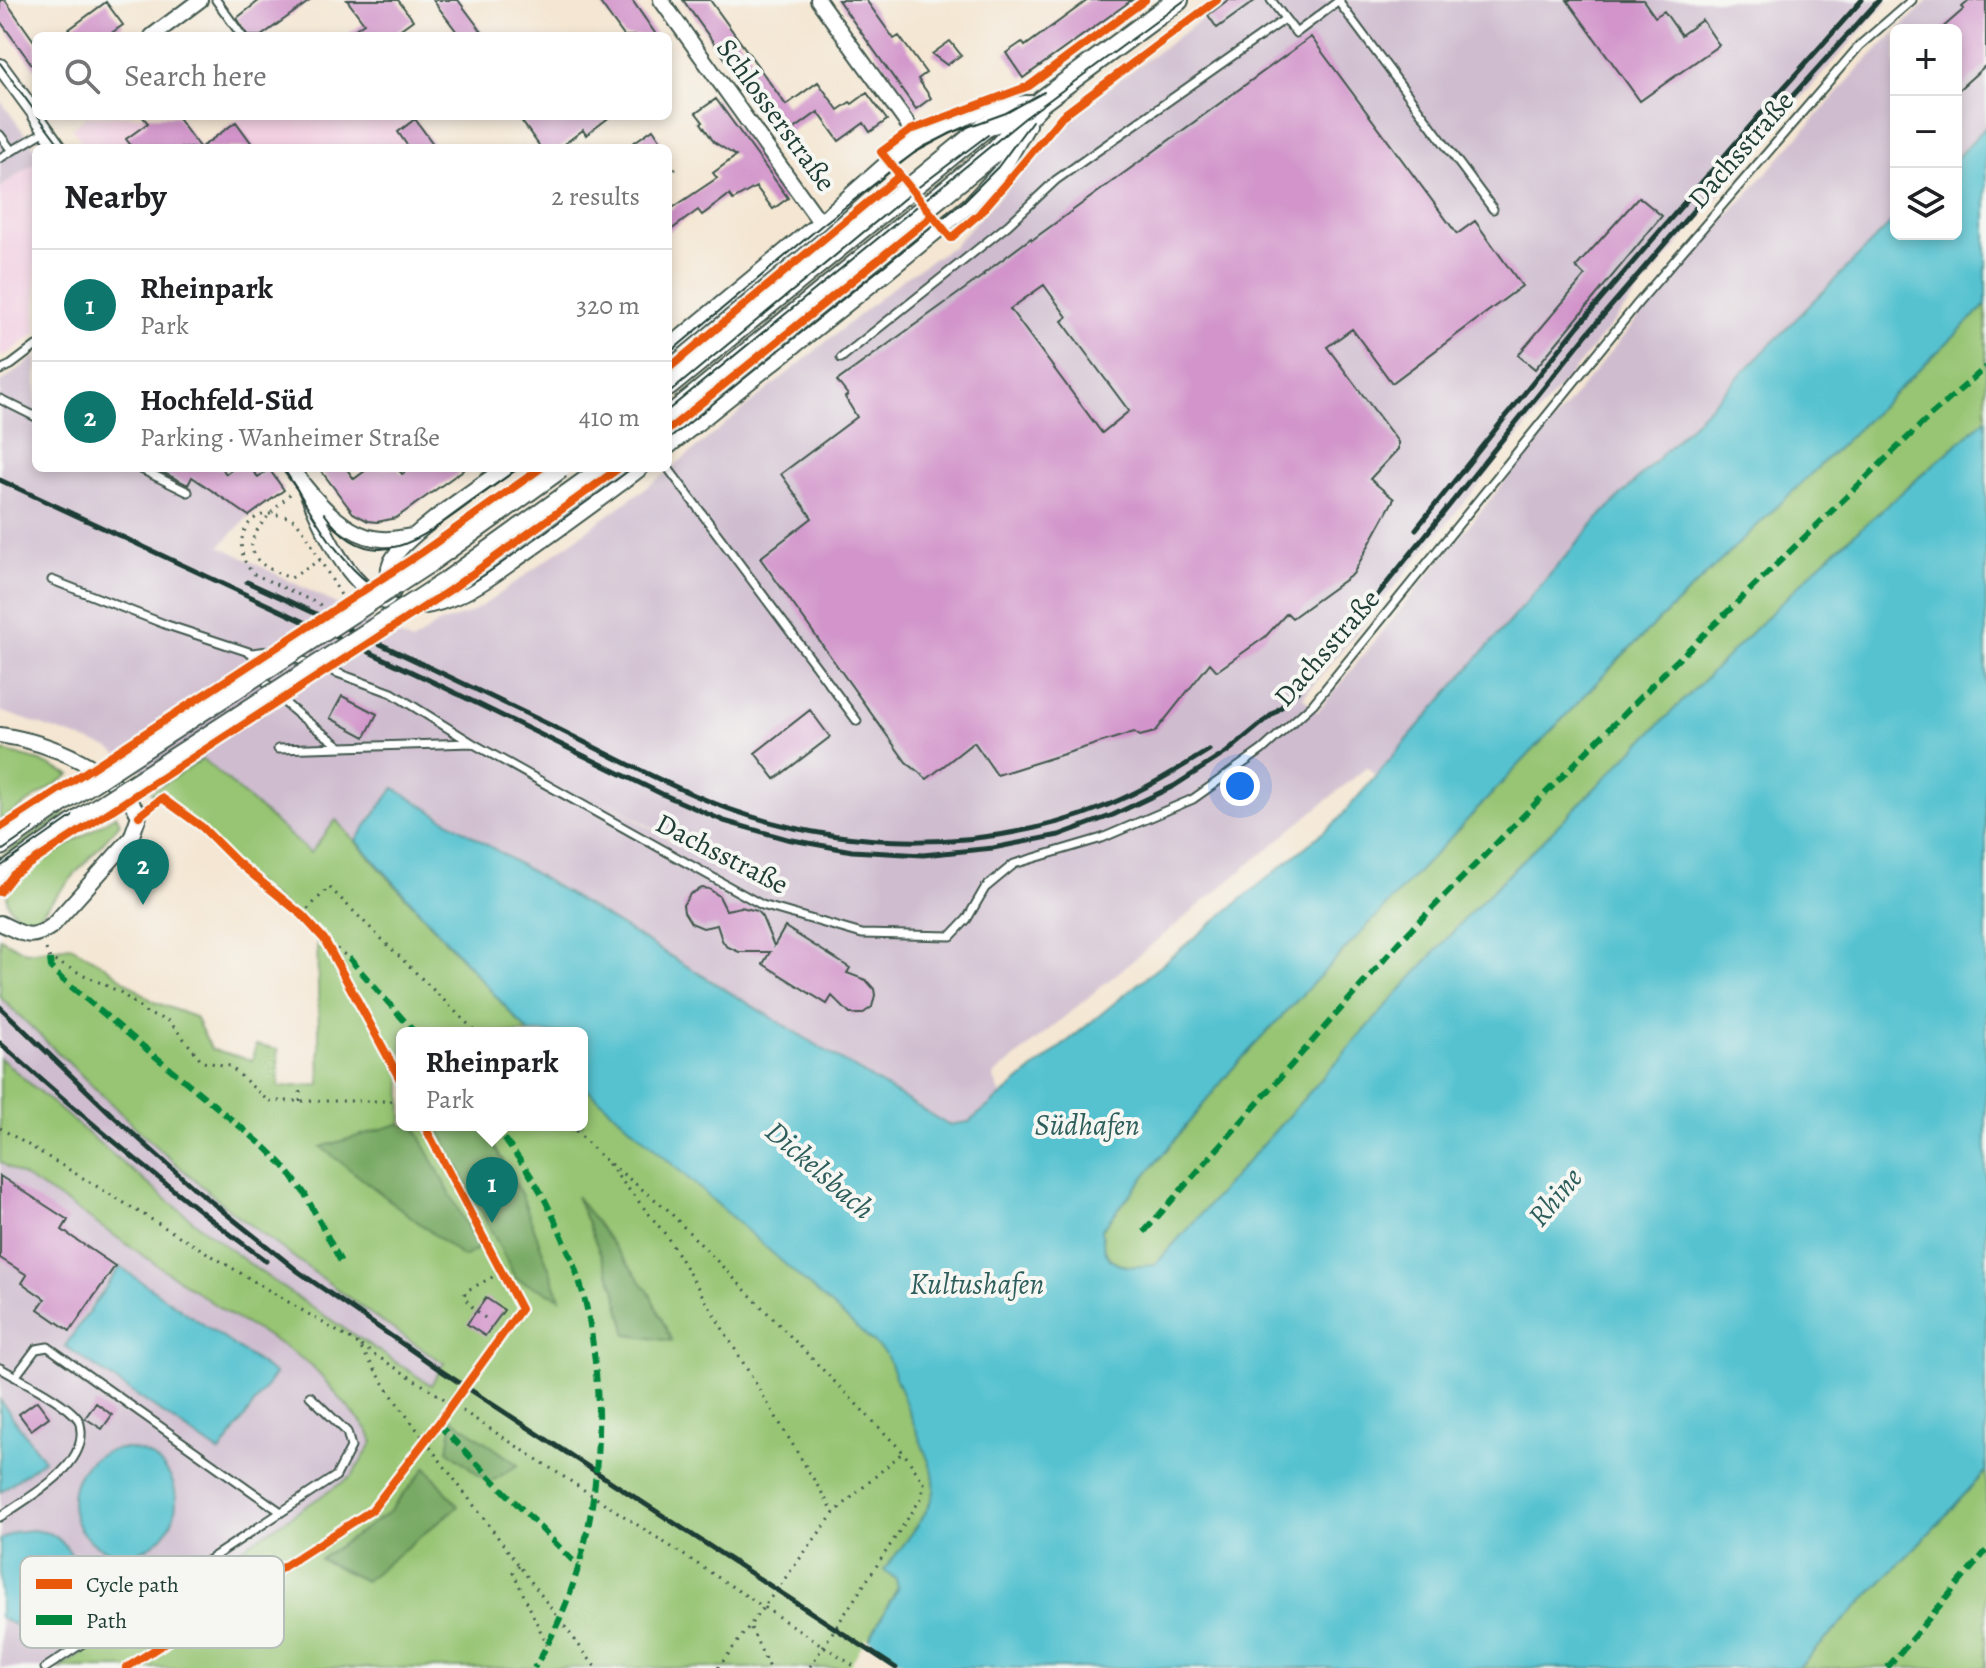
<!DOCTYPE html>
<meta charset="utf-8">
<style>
:root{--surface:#fff;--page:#f2f2f2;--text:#202124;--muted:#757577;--line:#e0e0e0;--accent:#0f766e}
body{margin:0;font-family:Alegreya,serif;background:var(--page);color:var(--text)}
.controls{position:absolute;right:24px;top:24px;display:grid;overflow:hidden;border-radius:12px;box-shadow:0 4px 12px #0003}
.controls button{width:72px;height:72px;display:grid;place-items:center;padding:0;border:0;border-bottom:2px solid var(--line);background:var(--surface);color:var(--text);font:40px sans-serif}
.you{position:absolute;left:1240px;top:786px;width:28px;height:28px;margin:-20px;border:6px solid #fff;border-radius:50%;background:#1a73e8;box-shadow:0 0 0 12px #1a73e833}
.badge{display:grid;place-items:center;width:52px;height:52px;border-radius:50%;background:var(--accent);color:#fff;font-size:26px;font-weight:700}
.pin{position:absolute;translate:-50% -66px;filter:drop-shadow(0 2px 4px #0008)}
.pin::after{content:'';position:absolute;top:42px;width:28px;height:24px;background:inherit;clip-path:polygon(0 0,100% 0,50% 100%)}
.popup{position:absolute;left:396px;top:1027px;width:192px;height:104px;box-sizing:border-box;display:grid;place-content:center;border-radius:12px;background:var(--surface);filter:drop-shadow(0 2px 6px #0005);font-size:26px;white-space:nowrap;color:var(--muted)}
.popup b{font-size:30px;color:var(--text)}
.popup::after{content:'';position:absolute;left:50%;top:100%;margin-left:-16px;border:16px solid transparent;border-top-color:var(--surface)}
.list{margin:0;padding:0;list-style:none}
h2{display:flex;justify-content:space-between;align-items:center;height:104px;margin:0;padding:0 32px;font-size:34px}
h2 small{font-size:26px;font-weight:400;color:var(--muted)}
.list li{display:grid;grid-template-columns:52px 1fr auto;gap:24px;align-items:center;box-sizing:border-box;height:112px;padding:0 32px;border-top:2px solid var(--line)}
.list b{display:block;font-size:30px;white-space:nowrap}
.list p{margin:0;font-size:26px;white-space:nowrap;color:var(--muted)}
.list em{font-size:26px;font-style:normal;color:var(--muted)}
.icon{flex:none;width:44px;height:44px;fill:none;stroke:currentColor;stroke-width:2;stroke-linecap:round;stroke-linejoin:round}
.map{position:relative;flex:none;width:1986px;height:1668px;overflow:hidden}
.search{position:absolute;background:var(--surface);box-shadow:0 4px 12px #0003;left:32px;top:32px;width:640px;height:88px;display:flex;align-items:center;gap:20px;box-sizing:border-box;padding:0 28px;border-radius:12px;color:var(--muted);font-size:30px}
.panel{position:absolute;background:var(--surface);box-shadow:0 4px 12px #0003;left:32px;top:144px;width:640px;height:328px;border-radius:12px}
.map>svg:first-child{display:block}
</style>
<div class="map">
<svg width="1986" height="1668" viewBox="0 0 1986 1668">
<rect width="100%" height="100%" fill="#f6f6f2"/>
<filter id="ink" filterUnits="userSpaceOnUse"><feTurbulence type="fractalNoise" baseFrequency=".0125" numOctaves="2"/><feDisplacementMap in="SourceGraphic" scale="16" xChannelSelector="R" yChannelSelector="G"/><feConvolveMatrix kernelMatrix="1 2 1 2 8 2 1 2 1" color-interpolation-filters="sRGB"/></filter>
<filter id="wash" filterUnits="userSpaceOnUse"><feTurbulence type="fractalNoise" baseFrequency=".006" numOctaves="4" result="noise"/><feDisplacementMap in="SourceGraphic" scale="32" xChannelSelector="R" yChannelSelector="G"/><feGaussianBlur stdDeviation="1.8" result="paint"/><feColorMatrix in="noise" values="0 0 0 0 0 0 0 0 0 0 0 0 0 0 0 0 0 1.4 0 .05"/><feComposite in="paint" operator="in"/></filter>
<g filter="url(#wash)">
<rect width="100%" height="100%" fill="#f4e6d2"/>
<!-- built -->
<path fill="#f2cfe1" d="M87 116H179L201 146 243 116H412L436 148H86L72 128Z
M36 162V333L6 355 0 356V188Z"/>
<!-- industrial -->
<path fill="#cfbdcf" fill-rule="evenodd" d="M1228 0H1889L1783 118 1303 697 1317 712 1647 307 1865 62 1896 32V218L1598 519 1376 777 1367 767 993 1076 1001 1095 969 1122 948 1125 395 788 356 840 336 820 311 853 164 786 109 748 0 711V383L36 356V468H268L284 490 249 516 220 546 412 642 439 623 469 614 494 598 662 476 904 278 953 246 1011 184 1055 129 1074 113ZM578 784 702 857V858L674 843Z
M1929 0H1986V127L1956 158V30H1898Z
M0 100 36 149V162L0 188Z
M0 997 152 1143 231 1211 375 1317 445 1363 431 1385 285 1290 210 1235 128 1168 0 1058Z
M0 1163 71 1206 232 1317 269 1337 311 1365 368 1430 373 1442 352 1476 60 1668H0Z"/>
<!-- green -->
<path fill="#97c573" stroke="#5b8154" stroke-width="2" d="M1986 305V419L1821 563 1468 915 1155 1265C1123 1268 1102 1269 1102 1229L1233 1068 1621 657Z
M0 750 40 761 70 775 0 821Z
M203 759 310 853 336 820 529 1033H402V1125H582V1084L886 1353 933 1472C934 1479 935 1485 934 1492 929 1515 899 1550 884 1570L896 1579 898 1587 853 1668H60L352 1476 373 1442 368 1430 311 1365 269 1337 233 1317 71 1206 0 1162V1058C69 1117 138 1178 210 1234 280 1289 356 1336 431 1385L444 1363 375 1317 231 1211 152 1143 0 997V938L26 952 71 946 102 964 154 1002 195 1017 211 1049 252 1060 256 1045 278 1049 279 1087 320 1085 317 938 299 918 232 865 200 832 151 792Z
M64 813 67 815 0 862V857Z
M116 815 120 823 35 920C17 917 0 908 10 885 19 874 34 867 46 859 69 845 92 830 116 815Z
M1986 1471V1668H1798L1933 1529Z"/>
<!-- forest -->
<path fill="#79aa65" stroke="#4c744c" stroke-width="2" d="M402 1123V1125H414L479 1249 463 1257 321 1147Z
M437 1125H483L522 1196 560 1298 516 1279Z
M576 1196 649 1292 672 1341 627 1335 615 1288Z
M453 1419 518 1465 489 1483 448 1450Z
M426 1467 458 1506 365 1581 320 1559 388 1513Z"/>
<!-- water -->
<path fill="#56c2d0" stroke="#3a8082" stroke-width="2" d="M1986 127V305L1621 657 1233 1068 1102 1229C1102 1270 1123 1268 1155 1265L1468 915 1821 563 1986 419V1471L1933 1529 1798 1668H853L898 1588 896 1579 884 1570C899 1550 929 1515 934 1492 935 1485 934 1479 933 1472L886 1354 582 1084V1033H529L356 840 394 788 948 1125 969 1122 1337 821 1598 519 1896 218V234H1956V158Z
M120 1267 275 1374 220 1453 65 1346Z
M0 1400 44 1460 0 1492Z
M72 1501a52 52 0 1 1 104 0a52 52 0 1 1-104 0Z
M32 1530C38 1531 46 1532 51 1534 61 1539 67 1548 73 1557 99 1602 41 1648 0 1617V1540L14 1532Z"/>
<!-- pier -->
<path fill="#f4e6d2" d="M866 1638 911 1668H852L850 1666Z"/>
<g id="blocks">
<!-- building -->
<path fill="#d294ca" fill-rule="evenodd" d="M0 0H5L36 44V70L0 21Z
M260 0H311L261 36H248L237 18Z
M347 0H398L413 20 391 36H345L364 23Z
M433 0H458L485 36H460Z
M598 0H632L657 36H624Z
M683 0H710L786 105 818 82 838 110 850 102 852 104 867 93 887 120 870 132 864 123 839 141 818 112 782 138Z
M838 0H866L894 39 899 36 926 73 918 79 931 98 916 109Z
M1088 0H1132L1023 78 1006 53 1022 42 1025 46Z
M1228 0H1256L1217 28 1208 15Z
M1567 0H1643L1655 17 1664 11 1681 35 1702 20 1719 45 1640 101Z
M1970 0H1986V65L1956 92V30H1940L1964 9 1962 7Z
M106 2 123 25 107 36H60Z
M1311 37 1457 234 1475 221 1522 286 1392 383 1352 329 1327 347 1398 442V449L1370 479 1394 499 1353 574 1292 618 1287 613 1265 637 1217 671 1210 663 1155 732 1140 736 1134 732 997 775 974 742 927 779 906 762 760 558 812 518 781 474 857 417 845 397 848 395 837 381 984 275 983 274 1031 238 1032 240ZM1044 285 1067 317 1062 321 1129 411 1102 433 1010 309Z
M950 41 961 55 947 65 932 54Z
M716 99 788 198 773 209 756 187 733 200 729 195 702 215 698 210 668 232V211L717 178 713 173 736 156 714 142 701 123 703 122 696 113Z
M142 116H176L200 148 236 122 255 148H133L126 139 148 123Z
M518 116H611L586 135 583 130 559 148H541Z
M415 119 436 148H409L398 132Z
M653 129 661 141 651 148H626Z
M1639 197 1662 216 1535 369 1518 355 1585 276 1576 267Z
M154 468H222L226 474 234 468H250L258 477 269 469 284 490 249 516 192 477 188 485Z
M319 468H346L354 479 369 468H397L402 474 411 468H466L396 518 377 522 368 521 353 513Z
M342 696 377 714 365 737 330 718Z
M810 710 830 737 775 779 755 753Z
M702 888 709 889 719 896 726 910 741 907 757 911 762 917 774 946 785 927 850 968 847 973 866 980 874 989 875 995 872 1007 862 1014H850L832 996 827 1004 763 964 770 952H739L726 946 722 940 717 925 703 928 691 923 684 912 683 905 690 894Z
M0 1176 68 1220 62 1230 115 1266 70 1331 38 1309 45 1299 22 1283 27 1275 0 1258Z
M486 1298 504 1310 485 1336 467 1324Z
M37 1401 49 1417 31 1430 19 1414Z
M96 1403 112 1415 102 1429 85 1418Z"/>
</g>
</g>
<g filter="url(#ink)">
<use href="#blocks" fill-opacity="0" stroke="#3f564c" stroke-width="2"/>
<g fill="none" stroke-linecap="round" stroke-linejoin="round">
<defs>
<path id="lane" d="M216 0 242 36
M1271 0 1296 33 1340 0
M1338 1 1493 209
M0 135 12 151
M0 158 47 130
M841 358 1008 225 1056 180 1285 19
M0 370 11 365 36 346
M0 399 36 417
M139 468 188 492
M668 468 857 721
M52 580 167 625 252 653
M313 664 269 651 252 653C260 693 311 723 341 747
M324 668 392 693 472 743 762 905 862 934 951 936 967 919 985 888 1014 864 1102 838 1193 799 1262 750 1313 704 1638 303 1860 45 1912 0
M278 749 472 743
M0 1368C20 1380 65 1401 78 1419 81 1423 80 1425 81 1431 84 1469 27 1498 0 1517
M15 1377 36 1349 48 1347 281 1512
M45 1668 336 1476 351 1447 347 1432 310 1396"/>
<path id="street" d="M661 0 820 222
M818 0 919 140
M152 36 200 0
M0 66 36 115
M36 116 59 148
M668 348 820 222 888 162 919 140 984 109 1026 103
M668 447 887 272 969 205 1004 167 1028 125
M291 468C311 496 345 538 382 539 392 540 403 537 413 536
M304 485C320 523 345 584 386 602 406 612 430 607 450 599 479 588 503 568 528 551 566 524 604 497 641 468
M393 592C389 581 386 573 391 562 401 538 480 486 505 468
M0 735C48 742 118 769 139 816L131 838 52 926C29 942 22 933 0 923"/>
<path id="secondary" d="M668 386 985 127 1031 106
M668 418 995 151 1042 101 1178 0
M0 845 58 804
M0 877 83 818"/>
</defs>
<!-- lane casing -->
<use href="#lane" stroke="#3f564c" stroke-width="11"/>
<!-- street casing -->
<use href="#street" stroke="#3f564c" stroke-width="18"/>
<!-- secondary casing -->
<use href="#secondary" stroke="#3f564c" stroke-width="24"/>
<!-- path -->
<path stroke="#3f564c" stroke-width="3" stroke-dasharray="2 6" stroke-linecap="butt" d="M1037 145 1062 116 1217 0
M668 174 676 168
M290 494C256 528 224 555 291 578L320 560 341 595
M302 915 329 887 477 1033
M324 939 349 958
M46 949 50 959 120 992 148 1014 169 1021 203 1062 230 1066 268 1101H402
M300 1101V1086
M570 1125 603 1158 667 1209 679 1222 903 1452 924 1483 922 1497 809 1668
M0 1128 358 1344 397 1403 596 1668
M608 1164 666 1235 834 1513
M485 1318 469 1304 464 1296 466 1291 502 1272
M361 1346 429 1389
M519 1566 513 1572 547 1645
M751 1628 769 1668
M718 1668 834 1513 903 1452"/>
<!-- lane -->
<use href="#lane" stroke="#fff" stroke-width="7"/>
<!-- street -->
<use href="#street" stroke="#fff" stroke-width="14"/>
<!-- secondary -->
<use href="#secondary" stroke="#fff" stroke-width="20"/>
<!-- tram -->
<path stroke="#1f3d34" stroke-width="2" d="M0 63 36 113
M38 116 62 148
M668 354 821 226 914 153 951 133 1006 113 1044 92
M668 394 912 192 988 135
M668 410 1025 118 1185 0
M668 440 963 202 998 167 1032 121
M283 468C310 507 332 555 371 585 383 595 399 602 415 602 458 600 495 567 528 544 563 519 598 494 632 468
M324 513C366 574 411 546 458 512 478 497 498 483 519 468
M454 553 569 468
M0 852 33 829
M0 867 76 814 441 577 592 468"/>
<!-- rail -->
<path stroke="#1f3d34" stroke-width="5" d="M0 480 427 679 662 794 724 821 787 839 852 851 923 855 993 848 1059 835 1113 815 1174 786 1227 752 1285 704 1326 659 1587 334 1780 110 1879 0
M1416 529 1579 325 1771 102 1862 0
M247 582C348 628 448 676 548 724 607 753 667 786 729 809 848 852 991 853 1108 805 1144 790 1177 770 1209 750
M0 1007 111 1114 194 1188 299 1272 440 1370 896 1668
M0 1043C86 1120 174 1193 266 1261"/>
<defs>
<path id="secondary-bridge" d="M58 804 429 562 560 468
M83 818 444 584 605 468"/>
</defs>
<!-- secondary-bridge casing -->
<use href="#secondary-bridge" stroke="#3f564c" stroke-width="24" stroke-linecap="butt"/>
<!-- path-bridge -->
<path stroke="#3f564c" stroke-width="3" stroke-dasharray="2 6" stroke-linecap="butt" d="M320 560C312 547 304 526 291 518 289 517 280 515 278 515 242 507 230 552 254 574L325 607
M429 1389 857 1668"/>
<!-- secondary-bridge -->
<use href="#secondary-bridge" stroke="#fff" stroke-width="20"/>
<!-- quiet -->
<path stroke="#00873e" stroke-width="6" stroke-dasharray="12 6" stroke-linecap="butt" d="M349 958 415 1033
M50 959 51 968 63 980 266 1148 283 1165 305 1194 342 1264
M493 1125C512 1149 531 1173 545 1200 563 1236 580 1275 588 1314 610 1431 598 1565 534 1668
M1144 1232 1405 936 1662 675 1929 417 1986 367
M438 1424 578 1566
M1887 1668 1986 1551"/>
<defs>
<path id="cycleway" d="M1145 0 1029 86 911 130 881 152 951 238 979 214 1013 175 1062 116 1217 0
M668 369 899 176
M668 430 932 216
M139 816 162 798 202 827 236 861 302 915 324 939 402 1083
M0 828 421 553 541 468
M0 892 14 874 450 590 619 468
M126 1668 372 1510 438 1424 521 1309 424 1125"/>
</defs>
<!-- cycleway casing -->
<use href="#cycleway" stroke="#f6f6f2" stroke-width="13"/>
<!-- cycleway -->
<use href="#cycleway" stroke="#e8590c" stroke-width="8"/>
</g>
</g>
<g text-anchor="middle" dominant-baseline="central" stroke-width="8" stroke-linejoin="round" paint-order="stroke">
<!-- street labels -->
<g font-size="28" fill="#1f3d34" stroke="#f6f6f2">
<text transform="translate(776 115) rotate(54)">Schlosserstraße</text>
<text transform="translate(1741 150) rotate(-49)">Dachsstraße</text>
<text transform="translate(1327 648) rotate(-49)">Dachsstraße</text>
<text transform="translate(722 854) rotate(27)">Dachsstraße</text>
</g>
<!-- water labels -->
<g font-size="30" font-style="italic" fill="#2d5e5b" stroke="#f6f6f2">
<text x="1087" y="1125">Südhafen</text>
<text transform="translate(820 1170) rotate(41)">Dickelsbach</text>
<text transform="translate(1555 1197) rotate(-50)">Rhine</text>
<text x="977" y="1284">Kultushafen</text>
</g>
</g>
<!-- legend -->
<rect x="20" y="1556" width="264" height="92" rx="12" fill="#f6f6f2" stroke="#b6beb9" stroke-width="2"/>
<rect x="36" y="1579" width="36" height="10" fill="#e8590c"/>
<rect x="36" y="1615" width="36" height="10" fill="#00873e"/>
<g font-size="22" fill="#1f3d34">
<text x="86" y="1592">Cycle path</text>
<text x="86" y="1628">Path</text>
</g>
</svg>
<div class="controls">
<button>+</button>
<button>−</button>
<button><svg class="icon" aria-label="layers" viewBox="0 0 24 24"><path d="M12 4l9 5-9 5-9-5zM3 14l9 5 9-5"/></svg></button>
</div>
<div class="you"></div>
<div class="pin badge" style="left:492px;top:1223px">1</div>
<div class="popup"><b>Rheinpark</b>Park</div>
<div class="pin badge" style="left:143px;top:905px">2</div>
<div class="search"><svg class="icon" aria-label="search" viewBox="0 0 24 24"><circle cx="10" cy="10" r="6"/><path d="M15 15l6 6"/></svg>Search here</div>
<section class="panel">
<h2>Nearby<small>2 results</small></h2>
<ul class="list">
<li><span class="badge">1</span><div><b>Rheinpark</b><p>Park</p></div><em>320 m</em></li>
<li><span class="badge">2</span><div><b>Hochfeld-Süd</b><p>Parking · Wanheimer Straße</p></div><em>410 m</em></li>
</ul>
</section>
</div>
